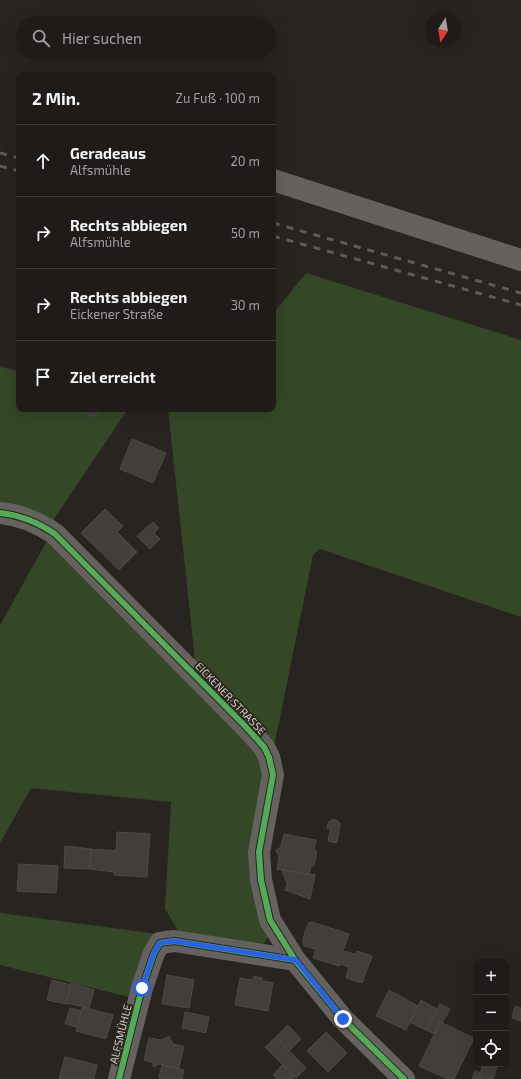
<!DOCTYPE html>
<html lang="de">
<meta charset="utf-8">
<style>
:root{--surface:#1e1b18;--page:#2b2825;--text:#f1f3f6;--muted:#a1a1a2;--line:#3c3937}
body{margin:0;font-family:"Exo 2",sans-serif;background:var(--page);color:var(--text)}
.controls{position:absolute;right:12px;bottom:12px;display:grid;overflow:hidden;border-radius:8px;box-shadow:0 4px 16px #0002}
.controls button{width:36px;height:36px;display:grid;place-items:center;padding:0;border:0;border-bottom:1px solid var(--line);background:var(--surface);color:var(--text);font:20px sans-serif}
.compass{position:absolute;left:425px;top:12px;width:36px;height:36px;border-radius:50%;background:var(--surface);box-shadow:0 4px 16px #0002;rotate:192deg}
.stop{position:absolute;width:12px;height:12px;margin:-9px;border:3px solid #2563eb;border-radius:50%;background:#fff}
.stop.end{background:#2563eb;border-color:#fff;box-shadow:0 1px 4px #0008}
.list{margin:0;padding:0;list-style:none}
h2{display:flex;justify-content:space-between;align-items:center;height:52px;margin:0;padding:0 16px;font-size:17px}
h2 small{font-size:13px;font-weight:400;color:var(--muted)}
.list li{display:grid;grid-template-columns:26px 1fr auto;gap:12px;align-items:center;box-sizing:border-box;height:72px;padding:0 16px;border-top:1px solid var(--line)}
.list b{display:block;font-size:15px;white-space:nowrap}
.list p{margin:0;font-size:13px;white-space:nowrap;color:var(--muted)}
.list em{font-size:13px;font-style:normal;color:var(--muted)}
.icon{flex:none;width:22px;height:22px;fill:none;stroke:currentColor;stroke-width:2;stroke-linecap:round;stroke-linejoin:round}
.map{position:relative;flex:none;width:521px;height:1079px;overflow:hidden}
.search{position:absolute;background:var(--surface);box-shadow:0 4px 16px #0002;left:16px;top:16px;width:260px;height:44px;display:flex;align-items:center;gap:10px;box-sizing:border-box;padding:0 14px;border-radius:22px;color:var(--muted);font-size:15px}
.panel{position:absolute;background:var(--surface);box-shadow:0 4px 16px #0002;left:16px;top:72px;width:260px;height:340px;border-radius:8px}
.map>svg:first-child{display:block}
</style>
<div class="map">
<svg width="521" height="1079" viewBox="0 0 521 1079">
<rect width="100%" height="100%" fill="#282420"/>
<!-- green -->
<path fill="#344727" d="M306 273 521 340V617L320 549 313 555 274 747 196 669 168 409H273V314Z
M0 367 19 371V409H128L50 525 0 508Z
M48 539 258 753 263 783 269 936 261 948 180 934 165 909 171 802 31 788 0 843V625Z
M0 913 158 934 133 998 0 965Z"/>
<!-- building -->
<path fill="#423e3b" stroke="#4c4946" d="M68 409H98L96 416Z
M132 439 166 453 153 483 120 469Z
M105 509 123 526 117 532 137 552 119 570 81 533Z
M153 522 159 528 154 533 160 539 150 549 137 536Z
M333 819 338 821 340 824 337 843 328 841 330 830 327 828 328 823Z
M117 832 150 834 147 877 114 875V872L90 869 91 849 116 851Z
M284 834 316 840 314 850 317 851 314 866H311L309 875 277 869 279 857 276 850 281 847Z
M65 846 91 849 90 869 64 868Z
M19 864 58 866 56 893 17 891Z
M281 869 315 875 310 899 285 890 287 883Z
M312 922 349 934 343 951 355 954 357 951 372 956 362 983 346 978 349 967 340 964 339 966 313 958 316 949 304 946 303 941 305 931 309 923Z
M167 975 194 980 189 1008 162 1004Z
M254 976 262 978V981L273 983 268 1011 235 1005 240 978 253 980Z
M52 980 71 985 66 1004 47 1000Z
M71 983 94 990 89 1008 66 1003Z
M389 990 418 1006 406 1030 376 1016Z
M421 1000 437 1009 426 1030 410 1022Z
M440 1004 450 1009 442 1023 440 1022 434 1034 426 1030Z
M515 1006 521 1008V1021L512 1018Z
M82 1007 113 1015 106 1039 76 1031Z
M70 1008 81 1011 77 1027 65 1024Z
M185 1012 209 1017 206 1033 182 1028Z
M440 1022 474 1038 454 1079H447L419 1066Z
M288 1025 301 1039 289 1051 276 1037Z
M326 1032 347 1053 328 1072 307 1051Z
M169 1036 173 1044 184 1046 179 1068 159 1064 154 1067 152 1062 144 1060 149 1038 162 1040Z
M276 1037 306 1068 296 1078 265 1047Z
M65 1057 97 1065 94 1079H59Z
M483 1064H498L493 1079H479Z
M162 1065 184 1070 182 1079H164L159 1078Z
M282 1065 295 1076 292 1079H277L273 1075Z
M475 1071 481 1073 479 1079H472Z"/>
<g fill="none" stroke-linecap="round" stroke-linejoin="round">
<!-- minor -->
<path stroke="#64615e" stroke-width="22" d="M273 180 521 260
M0 513C20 515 39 523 55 534L246 727 264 747 269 757 273 775 259 852 261 880 270 920 295 960 343 1019 404 1079
M119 1079 142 988 154 953 160 943 174 941 295 960"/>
<!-- rail -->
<path stroke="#5d5a57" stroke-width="3" stroke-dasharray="7 7" stroke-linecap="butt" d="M0 153 19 158
M0 166 19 171
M273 223 521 293
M273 236 521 305"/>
<defs>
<path id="cycleway" d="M0 513C20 515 39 523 55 534L246 727 264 747 269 757 273 775 259 852 261 880 270 920 295 960 343 1019 404 1079
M119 1079 142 988 154 953 160 943 174 941 295 960"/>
</defs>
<!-- cycleway casing -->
<use href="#cycleway" stroke="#2b251c" stroke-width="8"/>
<!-- cycleway -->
<use href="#cycleway" stroke="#51ab58" stroke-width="6"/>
</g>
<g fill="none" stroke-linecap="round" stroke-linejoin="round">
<!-- route -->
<path stroke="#2563eb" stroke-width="5" d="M142 988 154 953 160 943 174 941 296 960 343 1019"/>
</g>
<g text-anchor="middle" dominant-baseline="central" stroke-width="3.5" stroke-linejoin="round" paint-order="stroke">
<!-- street labels -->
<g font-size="11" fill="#d4d0cb" stroke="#2b251c">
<text transform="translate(231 698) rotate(46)">EICKENER STRASSE</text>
<text transform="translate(120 1034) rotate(-76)">ALFSMÜHLE</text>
</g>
</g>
</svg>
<div class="controls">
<button>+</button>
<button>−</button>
<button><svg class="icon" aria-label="locate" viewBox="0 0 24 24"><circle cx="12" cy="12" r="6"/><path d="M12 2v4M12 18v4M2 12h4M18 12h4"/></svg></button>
</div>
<svg class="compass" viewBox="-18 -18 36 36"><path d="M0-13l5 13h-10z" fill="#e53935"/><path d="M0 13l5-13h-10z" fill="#a1a1a2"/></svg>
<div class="stop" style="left:142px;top:988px"></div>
<div class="stop end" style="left:343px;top:1019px"></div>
<div class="search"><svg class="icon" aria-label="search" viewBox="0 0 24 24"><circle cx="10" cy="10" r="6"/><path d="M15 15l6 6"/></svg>Hier suchen</div>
<section class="panel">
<h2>2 Min.<small>Zu Fuß · 100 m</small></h2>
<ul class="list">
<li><svg class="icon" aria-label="ahead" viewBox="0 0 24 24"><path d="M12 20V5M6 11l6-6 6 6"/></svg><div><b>Geradeaus</b><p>Alfsmühle</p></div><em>20 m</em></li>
<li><svg class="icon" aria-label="right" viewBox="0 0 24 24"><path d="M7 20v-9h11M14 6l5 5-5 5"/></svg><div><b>Rechts abbiegen</b><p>Alfsmühle</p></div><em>50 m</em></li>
<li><svg class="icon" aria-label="right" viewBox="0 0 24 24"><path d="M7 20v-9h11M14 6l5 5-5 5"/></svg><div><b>Rechts abbiegen</b><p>Eickener Straße</p></div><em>30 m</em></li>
<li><svg class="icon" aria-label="arrive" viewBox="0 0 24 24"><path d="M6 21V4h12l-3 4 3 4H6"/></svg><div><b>Ziel erreicht</b></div></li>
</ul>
</section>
</div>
